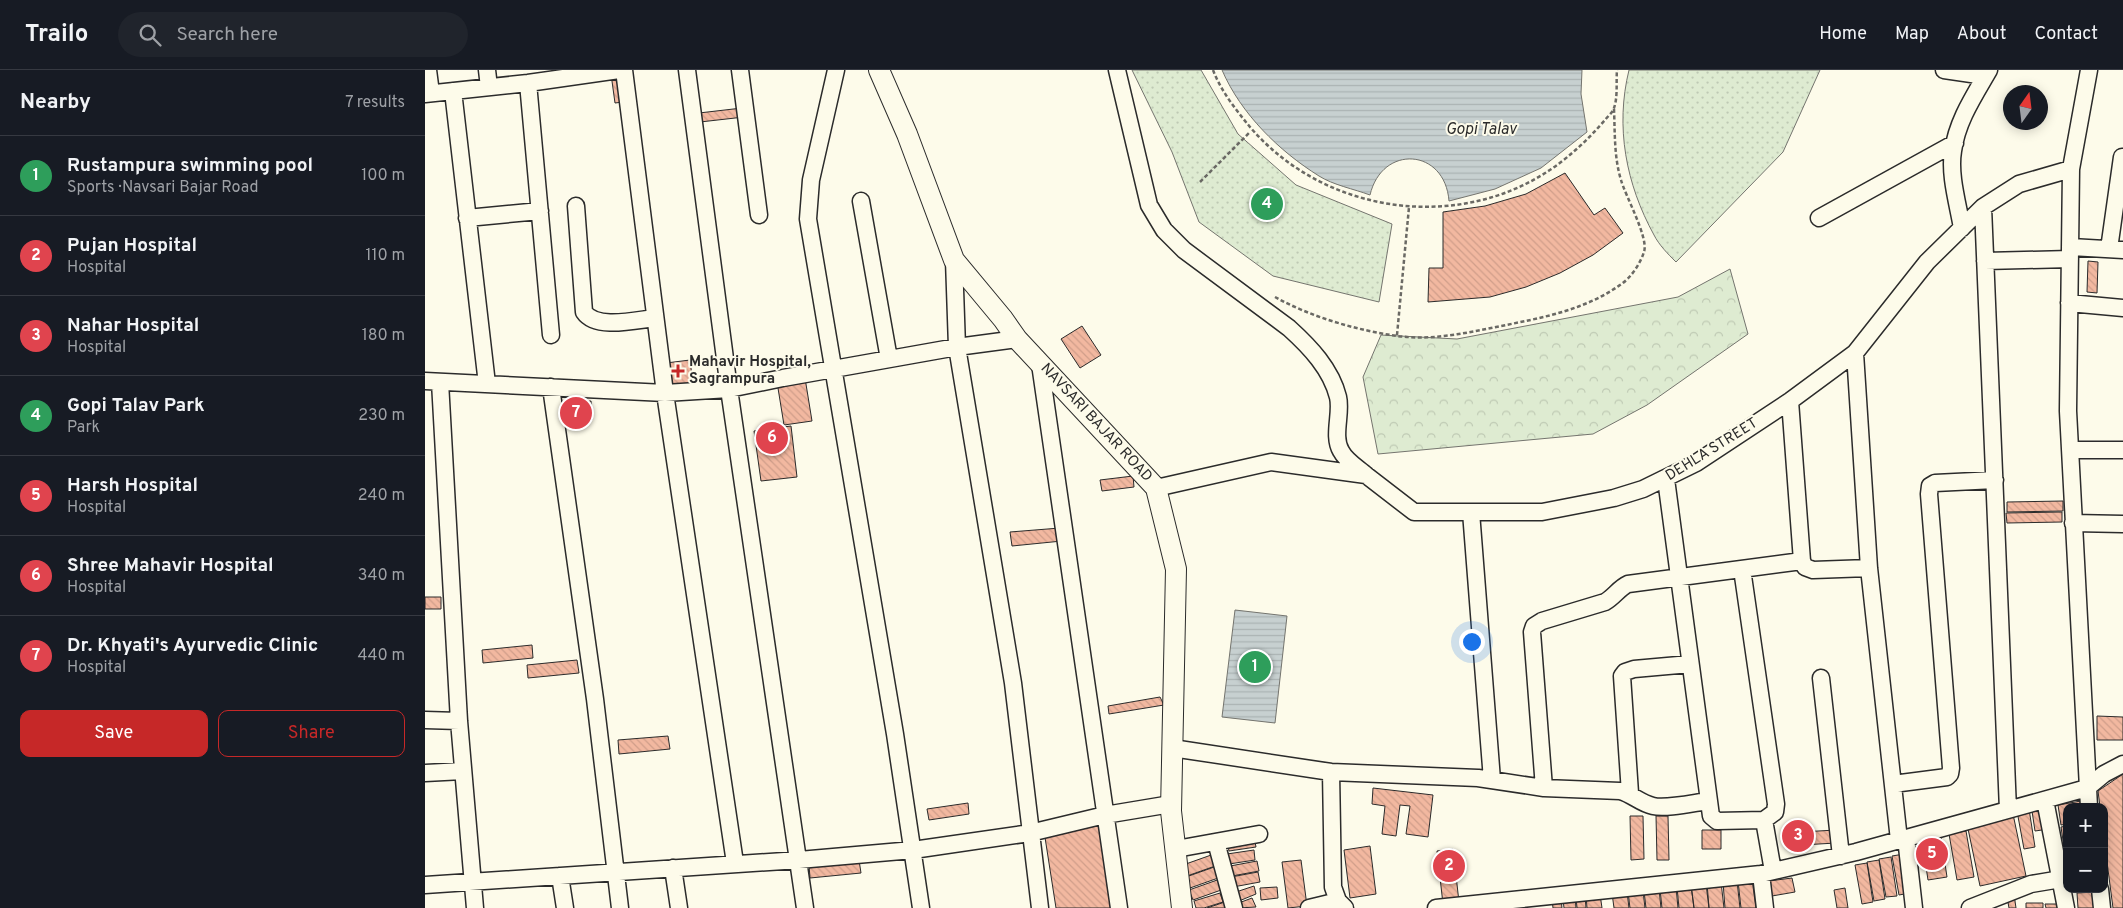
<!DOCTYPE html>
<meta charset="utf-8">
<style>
:root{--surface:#171b24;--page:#20242c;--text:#f1f3f6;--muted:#9ea1a6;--line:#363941;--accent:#c62828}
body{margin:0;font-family:Overpass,sans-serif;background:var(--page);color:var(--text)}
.controls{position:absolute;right:15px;bottom:15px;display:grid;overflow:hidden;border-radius:10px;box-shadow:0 2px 12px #0003}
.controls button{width:45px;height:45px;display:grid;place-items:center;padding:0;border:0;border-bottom:1px solid var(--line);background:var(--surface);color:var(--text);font:25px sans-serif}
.compass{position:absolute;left:1578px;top:15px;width:45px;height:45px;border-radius:50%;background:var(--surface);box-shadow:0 2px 12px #0003;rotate:14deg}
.you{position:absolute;left:1046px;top:571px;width:18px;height:18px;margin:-12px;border:4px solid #fff;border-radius:50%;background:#1a73e8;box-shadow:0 0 0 8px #1a73e833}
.badge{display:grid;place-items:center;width:32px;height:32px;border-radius:50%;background:var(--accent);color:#fff;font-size:16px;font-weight:700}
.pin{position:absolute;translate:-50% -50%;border:2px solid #fff;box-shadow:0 1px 5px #0006}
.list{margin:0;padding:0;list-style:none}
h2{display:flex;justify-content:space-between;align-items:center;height:65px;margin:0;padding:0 20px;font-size:21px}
h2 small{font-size:16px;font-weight:400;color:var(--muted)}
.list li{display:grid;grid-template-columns:32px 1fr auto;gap:15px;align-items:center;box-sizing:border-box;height:80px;padding:0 20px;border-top:1px solid var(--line)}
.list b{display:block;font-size:19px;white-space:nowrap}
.list p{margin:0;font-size:16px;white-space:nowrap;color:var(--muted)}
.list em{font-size:16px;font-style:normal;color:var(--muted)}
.actions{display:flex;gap:10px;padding:15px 20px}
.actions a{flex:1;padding:11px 0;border:1px solid var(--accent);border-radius:10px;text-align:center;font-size:18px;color:var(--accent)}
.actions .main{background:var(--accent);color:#fff}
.icon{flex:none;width:28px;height:28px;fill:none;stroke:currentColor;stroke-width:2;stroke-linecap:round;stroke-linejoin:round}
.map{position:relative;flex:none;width:1698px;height:838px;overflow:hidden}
header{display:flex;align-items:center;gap:30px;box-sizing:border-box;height:70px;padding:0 25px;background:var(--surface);border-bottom:1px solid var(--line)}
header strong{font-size:24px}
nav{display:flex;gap:28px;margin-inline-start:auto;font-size:18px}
.search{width:350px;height:45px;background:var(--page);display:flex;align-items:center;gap:12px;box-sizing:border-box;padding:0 18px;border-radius:28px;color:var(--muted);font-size:19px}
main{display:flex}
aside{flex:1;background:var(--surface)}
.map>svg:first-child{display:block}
</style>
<header>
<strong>Trailo</strong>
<div class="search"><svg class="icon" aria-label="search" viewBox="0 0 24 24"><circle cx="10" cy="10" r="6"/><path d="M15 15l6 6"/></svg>Search here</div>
<nav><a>Home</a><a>Map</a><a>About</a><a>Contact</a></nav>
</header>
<main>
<aside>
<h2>Nearby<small>7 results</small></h2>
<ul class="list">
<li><span class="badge" style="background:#2e9e5b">1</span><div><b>Rustampura swimming pool</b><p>Sports · Navsari Bajar Road</p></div><em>100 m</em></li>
<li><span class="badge" style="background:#e0444e">2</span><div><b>Pujan Hospital</b><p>Hospital</p></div><em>110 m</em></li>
<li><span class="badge" style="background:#e0444e">3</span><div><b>Nahar Hospital</b><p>Hospital</p></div><em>180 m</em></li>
<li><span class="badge" style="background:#2e9e5b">4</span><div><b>Gopi Talav Park</b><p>Park</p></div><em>230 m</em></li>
<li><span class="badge" style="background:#e0444e">5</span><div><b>Harsh Hospital</b><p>Hospital</p></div><em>240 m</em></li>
<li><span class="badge" style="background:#e0444e">6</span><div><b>Shree Mahavir Hospital</b><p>Hospital</p></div><em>340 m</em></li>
<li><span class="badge" style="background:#e0444e">7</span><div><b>Dr. Khyati's Ayurvedic Clinic</b><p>Hospital</p></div><em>440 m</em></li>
</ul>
<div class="actions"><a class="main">Save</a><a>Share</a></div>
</aside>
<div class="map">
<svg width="1698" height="838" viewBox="0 0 1698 838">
<defs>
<pattern id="forest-crowns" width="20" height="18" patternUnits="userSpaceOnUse" patternTransform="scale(1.25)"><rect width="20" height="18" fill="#deebd1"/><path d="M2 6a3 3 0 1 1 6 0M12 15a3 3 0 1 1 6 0" fill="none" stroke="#bfcab4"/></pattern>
<pattern id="park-dots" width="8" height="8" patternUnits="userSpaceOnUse" patternTransform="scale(1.25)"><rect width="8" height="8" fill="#deebd1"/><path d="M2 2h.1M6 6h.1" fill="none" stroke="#bfcab4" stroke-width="1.8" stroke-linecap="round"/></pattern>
<pattern id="water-rules" width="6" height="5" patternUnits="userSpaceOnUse" patternTransform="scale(1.25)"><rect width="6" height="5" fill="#c7d0d0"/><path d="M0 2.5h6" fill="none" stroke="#abb3b3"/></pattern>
<pattern id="building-back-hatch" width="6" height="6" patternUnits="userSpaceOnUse" patternTransform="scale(1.25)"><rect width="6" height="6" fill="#f2b8a0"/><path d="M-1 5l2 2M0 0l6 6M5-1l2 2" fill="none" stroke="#d09e8a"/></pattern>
</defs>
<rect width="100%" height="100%" fill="#fdfbea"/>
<!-- forest -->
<path fill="url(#forest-crowns)" stroke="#74746e" d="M1305 199 1323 264 1222 335 1168 364 953 384 938 307 956 265 1032 269 1253 227Z"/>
<!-- park -->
<path fill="url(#park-dots)" stroke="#74746e" d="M707 0H776L813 64 871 115 967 154 954 232 848 206 774 152 747 82Z
M1204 0H1395L1358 82 1251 192C1243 184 1234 175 1229 165 1201 114 1190 57 1204 0Z"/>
<!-- water -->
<path fill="url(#water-rules)" stroke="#74746e" d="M797 0H1157L1156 24 1162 62 1116 98 1070 119 1024 131C1020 78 957 74 945 125 929 119 908 115 894 106 854 81 816 44 797 0Z
M810 540 862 546 850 653 797 647Z"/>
<!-- building -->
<path fill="url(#building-back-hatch)" stroke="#2b2b2b" d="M186 4H194L198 32 190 33Z
M317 38 319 47 275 52 274 43Z
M1140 103 1169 145 1180 138 1198 163 1168 185 1135 203 1101 217 1065 227 1003 232 1004 198H1018V142L1060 136 1101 124Z
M1663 191 1673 192 1672 223 1662 222Z
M657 256 676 285 655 298 636 269Z
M265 290 268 315 243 318 241 293Z
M380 308 387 351 359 355 352 312Z
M166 331 167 350 138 351 137 333Z
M366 356 372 407 336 411 329 361Z
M708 406 709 417 677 421 675 410Z
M1638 431V441L1582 442V432Z
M1637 442V452L1582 453 1581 443Z
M635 458 637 471 587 476 585 462Z
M0 527H16V539H0Z
M107 575 108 588 58 593 57 580Z
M152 590 154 603 103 608 102 595Z
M735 627 739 635 684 644 683 636Z
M1672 646 1698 647V670H1672Z
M243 666 245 679 194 684 193 670Z
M1698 704V838H1688L1679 769V737H1675L1673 721Z
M948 718 1008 725 1003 767 981 764 985 736 975 735 971 766 957 764 960 736 947 734Z
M1656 731 1657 737H1642V754L1636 755 1633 735Z
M543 733 544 744 504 750 502 739Z
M1620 738 1624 759 1610 761 1607 741Z
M1604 739 1610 777 1599 779 1592 741Z
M1588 744 1601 806 1555 816 1542 754Z
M1205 746H1218L1219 789 1206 790Z
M1231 746H1243L1244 790H1232Z
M675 752 689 838H631L619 761Z
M1642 756V777H1639L1636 757Z
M1277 760H1296V779H1277Z
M1411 760V773L1359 776 1358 763Z
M1541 761 1549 807 1532 810 1524 764Z
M829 767 831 777 804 781 802 771Z
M1516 767 1522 807 1503 810 1497 770Z
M945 776 951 824 925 828 919 780Z
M1028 779 1034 832 1018 834 1012 781Z
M829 780 830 790 804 794 802 784Z
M789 784 793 795 762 806 758 795Z
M1479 784 1485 823 1474 825 1467 786Z
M1466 787 1472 826 1461 827 1454 789Z
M434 790 436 803 385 808 384 795Z
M876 790 882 836 863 838 857 792Z
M1454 790 1460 829 1449 831 1442 792Z
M832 791 834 801 807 806 805 796Z
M1442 793 1448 832 1437 834 1430 795Z
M792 796 796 807 765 818 761 807Z
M833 802 835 812 808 817 806 807Z
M1367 808 1370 822 1347 826 1344 811Z
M795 809 799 819 768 830 764 820Z
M1327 809 1331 838H1316L1313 811Z
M1312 811 1315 838H1300L1298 812Z
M1296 812 1299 838H1284L1282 813Z
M1281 814 1284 838H1269L1266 815Z
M1266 815 1269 838H1254L1252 817Z
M829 816 831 824 814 831 811 822Z
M852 817 853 828 836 830 835 818Z
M1251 817 1253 838H1237L1235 819Z
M1420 818 1423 838H1412L1409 820Z
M1234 819 1236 838H1221L1219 821Z
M1218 821 1220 838H1205L1203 822Z
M1202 822 1204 838H1189L1187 823Z
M1670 822V838H1653L1652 823Z
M795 823 798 832 779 838H771L769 831Z
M1175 824 1177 838H1162L1161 825Z
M1589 824 1591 838H1584L1582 827Z
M1160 826 1161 838H1152L1151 827Z
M1150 827 1151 838H1139L1138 829Z
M827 828 831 837 813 838 811 834Z
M1136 829 1137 838H1128L1127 830Z
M803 831 805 838H782Z
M1601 833H1618V838H1601Z
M1620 834H1638V838H1621Z"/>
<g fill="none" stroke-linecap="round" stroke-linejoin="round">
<defs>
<path id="minor" d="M3 0 6 23
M62 0 64 17
M199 0 240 323 310 793
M262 0 304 319 380 838
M315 0 334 145
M411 0 386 110 383 149 470 664 496 838
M692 0 724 135 739 160 759 180 864 258C885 277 906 299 913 327 917 343 907 366 916 381 921 391 933 398 941 405
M1519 0 1560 6
M1664 0 1646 99 1643 341 1664 737
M103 13 126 265
M28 21 62 314
M0 24 103 13 194 0
M436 131 464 289
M151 136 159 242C171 260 211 250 230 248
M1558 137 1583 740
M42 148 115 141
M1394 148 1530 73
M1537 158C1533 134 1524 105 1528 81 1532 51 1549 26 1564 0
M1646 177 1698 180
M1684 179 1697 87
M529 190 532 277 588 613 615 838
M1560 191 1645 189
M1644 233 1698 238
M1430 283 1444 498 1474 770
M615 294 694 838
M0 311 240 323 304 319 358 308 532 277 592 269
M15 312 34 651 50 838
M126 317 170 629 195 838
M1365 331 1377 491 1380 497 1388 500 1444 498
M1645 380H1698
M1241 409 1286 746 1292 751 1339 750
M731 418 846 392 941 405 989 442H1117L1189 428 1218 419 1271 393 1365 331 1430 283 1502 192 1558 137 1594 114 1646 99
M1046 442 1067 710
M1648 453 1698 454
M1317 499 1351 734 1350 742 1339 750 1348 801
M1396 608 1416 786
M0 650 34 651
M747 678 906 702 1053 708 1119 718 1195 721C1207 724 1215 733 1228 736 1241 739 1268 733 1283 731
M906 702 908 817 913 831 920 838
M0 703 38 701
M1468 714 1522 707 1525 704 1526 698 1504 424 1505 416 1510 413 1570 410
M1119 718 1107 562 1109 556 1117 551 1180 532C1189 527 1194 518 1203 514L1377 491
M1205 723 1197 606 1200 602 1209 599 1265 594
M1620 730 1641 838
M1481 768 1489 838
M791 772 809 838
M751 779 834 764
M248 798 254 838
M1336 804 1340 838
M135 806 140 838
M0 815 374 790 488 780 605 763 680 745 746 734
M1675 819 1677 838
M884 838 913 831
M1011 838 1336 804 1431 782 1662 718 1679 704 1698 694
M1545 838 1606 814 1636 809"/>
<path id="major" d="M454 0 482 64 529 190 578 249 592 269 731 418 751 499 746 741 757 838"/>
</defs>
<!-- minor casing -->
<use href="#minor" stroke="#2b2b2b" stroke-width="19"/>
<!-- major casing -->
<use href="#major" stroke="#2b2b2b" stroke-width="22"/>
<!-- path -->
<path stroke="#6a6964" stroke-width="2.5" stroke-dasharray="4 2.5" stroke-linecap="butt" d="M788 0C796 21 811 40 825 57 902 147 1042 164 1136 92 1153 79 1166 66 1180 50 1183 46 1188 42 1189 38 1193 27 1191 11 1192 0
M775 112 824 63
M850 227C886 247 931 260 972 266 1010 271 1045 262 1081 255 1121 247 1161 239 1195 215 1206 208 1215 194 1219 182 1224 168 1200 125 1196 110 1189 87 1190 63 1189 39
M972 265 984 137"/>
<!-- minor -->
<use href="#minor" stroke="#fdfbea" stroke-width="16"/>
<!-- major -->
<use href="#major" stroke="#fdfbea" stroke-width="20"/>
</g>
<!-- markers -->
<path fill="#c62828" stroke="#fdfbea" stroke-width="2" d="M250.5 293.5h5v5h5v5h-5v5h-5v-5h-5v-5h5z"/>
<g text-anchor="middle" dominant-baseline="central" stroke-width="4" stroke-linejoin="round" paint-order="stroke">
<!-- poi labels -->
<g font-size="15" font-weight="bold" fill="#2b2b2b" stroke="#fdfbea" text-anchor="start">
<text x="264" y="292">Mahavir Hospital,<tspan x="264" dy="17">Sagrampura</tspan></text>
</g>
<!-- street labels -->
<g font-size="15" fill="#2b2b2b" stroke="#fdfbea">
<text transform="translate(671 353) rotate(47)">NAVSARI BAJAR ROAD</text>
<text transform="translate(1287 380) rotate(-32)">DEHLA STREET</text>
</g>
<!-- water labels -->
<g font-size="16" font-style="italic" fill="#2b2b2b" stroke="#fdfbea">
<text x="1056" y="60">Gopi Talav</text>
</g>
</g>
</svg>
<div class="controls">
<button>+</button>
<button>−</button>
</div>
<svg class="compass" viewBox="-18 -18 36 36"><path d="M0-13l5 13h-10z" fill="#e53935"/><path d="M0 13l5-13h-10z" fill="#9ea1a6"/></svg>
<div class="you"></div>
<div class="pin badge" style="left:830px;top:597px;background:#2e9e5b">1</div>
<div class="pin badge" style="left:1024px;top:796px;background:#e0444e">2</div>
<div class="pin badge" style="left:1373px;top:766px;background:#e0444e">3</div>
<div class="pin badge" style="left:842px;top:134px;background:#2e9e5b">4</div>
<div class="pin badge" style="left:1507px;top:784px;background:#e0444e">5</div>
<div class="pin badge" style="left:347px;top:368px;background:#e0444e">6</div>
<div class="pin badge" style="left:151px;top:343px;background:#e0444e">7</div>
</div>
</main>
